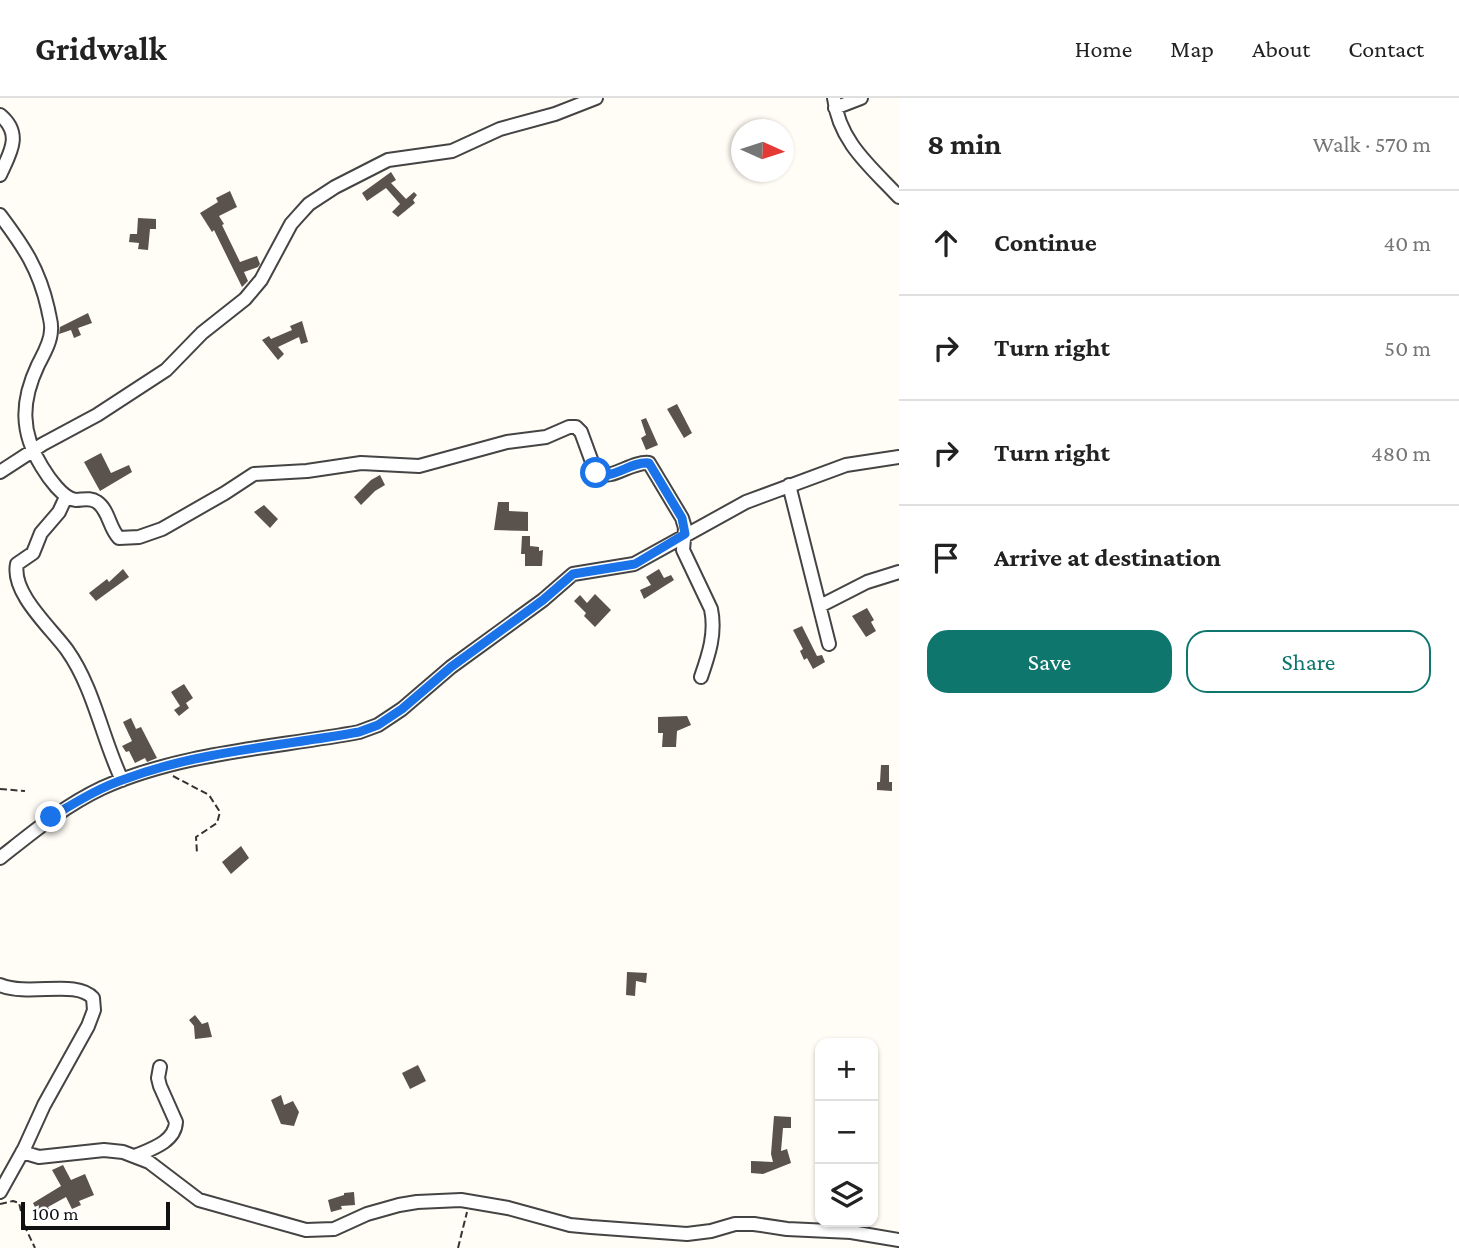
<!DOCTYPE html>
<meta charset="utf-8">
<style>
:root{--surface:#fff;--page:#f6f6f6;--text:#222;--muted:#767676;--line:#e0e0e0;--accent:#0f766e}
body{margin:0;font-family:"Crimson Pro",serif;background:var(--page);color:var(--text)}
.controls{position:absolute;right:21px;bottom:21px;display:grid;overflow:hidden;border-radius:14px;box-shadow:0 2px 5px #0004}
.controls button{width:63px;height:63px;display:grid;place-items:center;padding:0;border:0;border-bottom:2px solid var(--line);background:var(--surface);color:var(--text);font:35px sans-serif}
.compass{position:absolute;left:731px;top:21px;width:63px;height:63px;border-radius:50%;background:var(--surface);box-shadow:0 2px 5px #0004;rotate:93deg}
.scale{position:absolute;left:21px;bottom:18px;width:149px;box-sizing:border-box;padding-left:7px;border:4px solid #111;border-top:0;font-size:19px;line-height:24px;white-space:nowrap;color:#111;-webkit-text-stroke:5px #fff;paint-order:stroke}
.stop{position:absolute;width:21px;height:21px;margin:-16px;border:5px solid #1a73e8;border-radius:50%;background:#fff}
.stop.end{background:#1a73e8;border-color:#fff;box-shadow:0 2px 7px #0008}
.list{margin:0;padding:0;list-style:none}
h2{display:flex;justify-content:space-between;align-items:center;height:91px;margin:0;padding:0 28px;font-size:30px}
h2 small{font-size:23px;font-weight:400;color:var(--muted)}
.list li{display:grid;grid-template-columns:46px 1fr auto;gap:21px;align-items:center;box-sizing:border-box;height:105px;padding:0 28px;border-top:2px solid var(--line)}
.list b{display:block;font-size:26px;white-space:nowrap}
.list em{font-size:23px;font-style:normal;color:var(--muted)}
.actions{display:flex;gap:14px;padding:21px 28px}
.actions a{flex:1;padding:16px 0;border:2px solid var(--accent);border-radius:21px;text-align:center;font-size:24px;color:var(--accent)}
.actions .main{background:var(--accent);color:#fff}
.icon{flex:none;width:38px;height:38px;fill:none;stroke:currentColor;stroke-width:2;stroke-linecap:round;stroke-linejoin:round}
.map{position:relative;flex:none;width:899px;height:1150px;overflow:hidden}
header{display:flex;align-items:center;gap:42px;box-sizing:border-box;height:98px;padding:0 35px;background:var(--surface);border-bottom:2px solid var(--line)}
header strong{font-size:33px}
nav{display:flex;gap:38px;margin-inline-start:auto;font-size:24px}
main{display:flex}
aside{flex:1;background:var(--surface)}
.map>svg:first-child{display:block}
</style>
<header>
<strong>Gridwalk</strong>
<nav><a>Home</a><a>Map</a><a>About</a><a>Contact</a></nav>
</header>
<main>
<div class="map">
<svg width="899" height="1150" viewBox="0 0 899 1150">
<rect width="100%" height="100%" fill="#fffdf5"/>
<!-- building -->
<path fill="#5a524d" d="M391 74 396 82 391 85 406 101 414 94 417 97 413 102 415 105 398 119 392 114 400 106 386 90 367 103 362 95Z
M230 93 237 109 219 118 224 126 222 127 240 164 257 158 260 166 258 169 244 174 248 183 242 189 214 132 212 134 200 115 218 104 216 100Z
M138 120 156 121V131H150L148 152 138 151 139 145 129 144 130 136H137Z
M88 215 92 225 78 230 81 237 74 240 71 232 59 236 60 229Z
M302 223 308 244 301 246 299 239 278 249 284 256 278 262 262 242 269 238 271 241 292 232 290 228Z
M677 306 692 335 684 340 667 311Z
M646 320 658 347 646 352 641 340 646 337 641 322Z
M101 355 111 375 129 367 132 374 100 393 84 364Z
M380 377 385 387 375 393 361 407 354 399 371 382Z
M498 404H509V413L528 414V433L494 432Z
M264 407 278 421 270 430 254 414Z
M522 438H530V448L539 449V453L543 452 542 468H525V456H521Z
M123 471 129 479 96 503 89 495 107 481 109 484Z
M659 471 664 480 671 477 674 482 644 501 640 492 651 487 646 479Z
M595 496 611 512 595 529 584 518 586 515 574 503 580 497 587 505Z
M867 510 874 522 871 524 876 533 866 539 852 518Z
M802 528 817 558 822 557 825 564 813 571 807 560 804 562 800 553 803 551 793 532Z
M184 586 193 600 186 605 189 610 179 618 174 612 180 608 171 594Z
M687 618 691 627 677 633 676 649H662L663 635H658V619Z
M131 620 136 631 141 629 157 660 147 664 145 660 135 665 129 653 126 654 122 648 132 643 123 624Z
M881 667H889V684H892V693L877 692V684H880Z
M241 748 249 760 231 776 222 764Z
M627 874 647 875 646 885 636 883 635 898 626 897Z
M195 917 202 926 208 924 212 939 195 941 194 928 189 922Z
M418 967 426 983 410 991 402 975Z
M281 997 284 1007 293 1003 299 1014 294 1028 281 1026 271 1002Z
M774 1018 791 1019V1030H783L781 1053 787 1051 791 1065 763 1076 751 1075V1063L773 1064 771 1056Z
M63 1067 71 1082 85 1076 94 1097 79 1103 81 1107 72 1111 66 1099 48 1109 51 1114 40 1119 33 1105 61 1088 52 1072Z
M354 1094 355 1107 341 1108 342 1111 331 1114 328 1102 344 1097V1095Z"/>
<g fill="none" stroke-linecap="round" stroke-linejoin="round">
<defs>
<path id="street" d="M834 0C839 44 871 69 899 99
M835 10 861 0
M0 17C23 36 10 55 0 77
M0 117C24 149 39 171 48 211 49 218 52 225 51 232 51 244 43 257 38 267 21 303 20 334 42 369 48 379 63 401 76 402 83 402 90 399 97 404 109 412 109 430 119 440L139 439 162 431 225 395 254 376 307 373 361 365 419 368 507 344 546 339 569 329H576L581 334 596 375C612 383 631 363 649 365L682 420 685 430 683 452 711 511C716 535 709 556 701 579
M0 374 43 346 97 317 166 272 202 235 245 201 261 182 291 126 299 117 309 106 335 89 388 62 452 53 500 31 555 16 596 0
M789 387 829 546
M66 399 59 414 41 435 33 455 17 466C11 495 51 530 67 552 94 590 102 640 122 682
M820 508 867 484 899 474
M0 760C33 734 64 708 102 690 182 654 274 650 359 634L378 627 402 611 451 569 543 502 573 476 634 466 746 404 846 367 899 359
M0 887C30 899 76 881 93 900L94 912 88 928 44 1007 24 1051 0 1094
M22 1054 39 1059 104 1052 123 1054 149 1064 199 1102 306 1132 334 1131 367 1116 399 1107 417 1104 461 1102 508 1110 570 1127 591 1129 687 1136 711 1133 735 1126H754L787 1131 851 1134 899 1142
M135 1058C151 1051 175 1044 176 1024L160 988 158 980 160 969"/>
</defs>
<!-- street casing -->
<use href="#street" stroke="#444" stroke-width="16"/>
<!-- path -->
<path stroke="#333" stroke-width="2" stroke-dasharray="7 3.5" stroke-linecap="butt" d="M173 678 209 697 220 714 217 725 196 739 197 755
M0 691 25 693
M0 1106 13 1103 19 1105 25 1129 35 1150
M458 1150 467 1114"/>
<!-- street -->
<use href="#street" stroke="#fff" stroke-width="12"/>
</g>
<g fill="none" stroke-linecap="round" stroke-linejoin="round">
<!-- route -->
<path stroke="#1a73e8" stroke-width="9" d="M51 719C76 704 100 689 128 680 201 653 282 648 359 634L378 627 402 611 451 569 543 502 573 476 635 466 685 436 682 420 649 365C630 363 613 383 596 375"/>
</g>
</svg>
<div class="controls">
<button>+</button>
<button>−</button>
<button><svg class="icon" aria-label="layers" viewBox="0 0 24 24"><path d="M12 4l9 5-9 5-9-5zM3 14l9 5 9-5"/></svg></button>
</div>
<svg class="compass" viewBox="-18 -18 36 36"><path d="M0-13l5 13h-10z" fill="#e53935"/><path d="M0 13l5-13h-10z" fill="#767676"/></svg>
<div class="scale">100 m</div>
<div class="stop" style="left:596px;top:375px"></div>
<div class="stop end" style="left:51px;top:719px"></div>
</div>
<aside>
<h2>8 min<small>Walk · 570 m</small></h2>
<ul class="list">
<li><svg class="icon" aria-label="ahead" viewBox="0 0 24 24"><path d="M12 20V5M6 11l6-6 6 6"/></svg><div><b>Continue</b></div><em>40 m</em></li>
<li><svg class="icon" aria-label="right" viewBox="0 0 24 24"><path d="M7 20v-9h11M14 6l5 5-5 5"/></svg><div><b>Turn right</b></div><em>50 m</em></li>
<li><svg class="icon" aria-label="right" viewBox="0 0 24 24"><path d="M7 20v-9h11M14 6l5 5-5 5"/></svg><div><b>Turn right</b></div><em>480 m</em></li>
<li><svg class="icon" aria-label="arrive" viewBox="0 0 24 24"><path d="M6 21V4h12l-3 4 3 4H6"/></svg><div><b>Arrive at destination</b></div></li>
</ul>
<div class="actions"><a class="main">Save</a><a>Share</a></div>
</aside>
</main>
